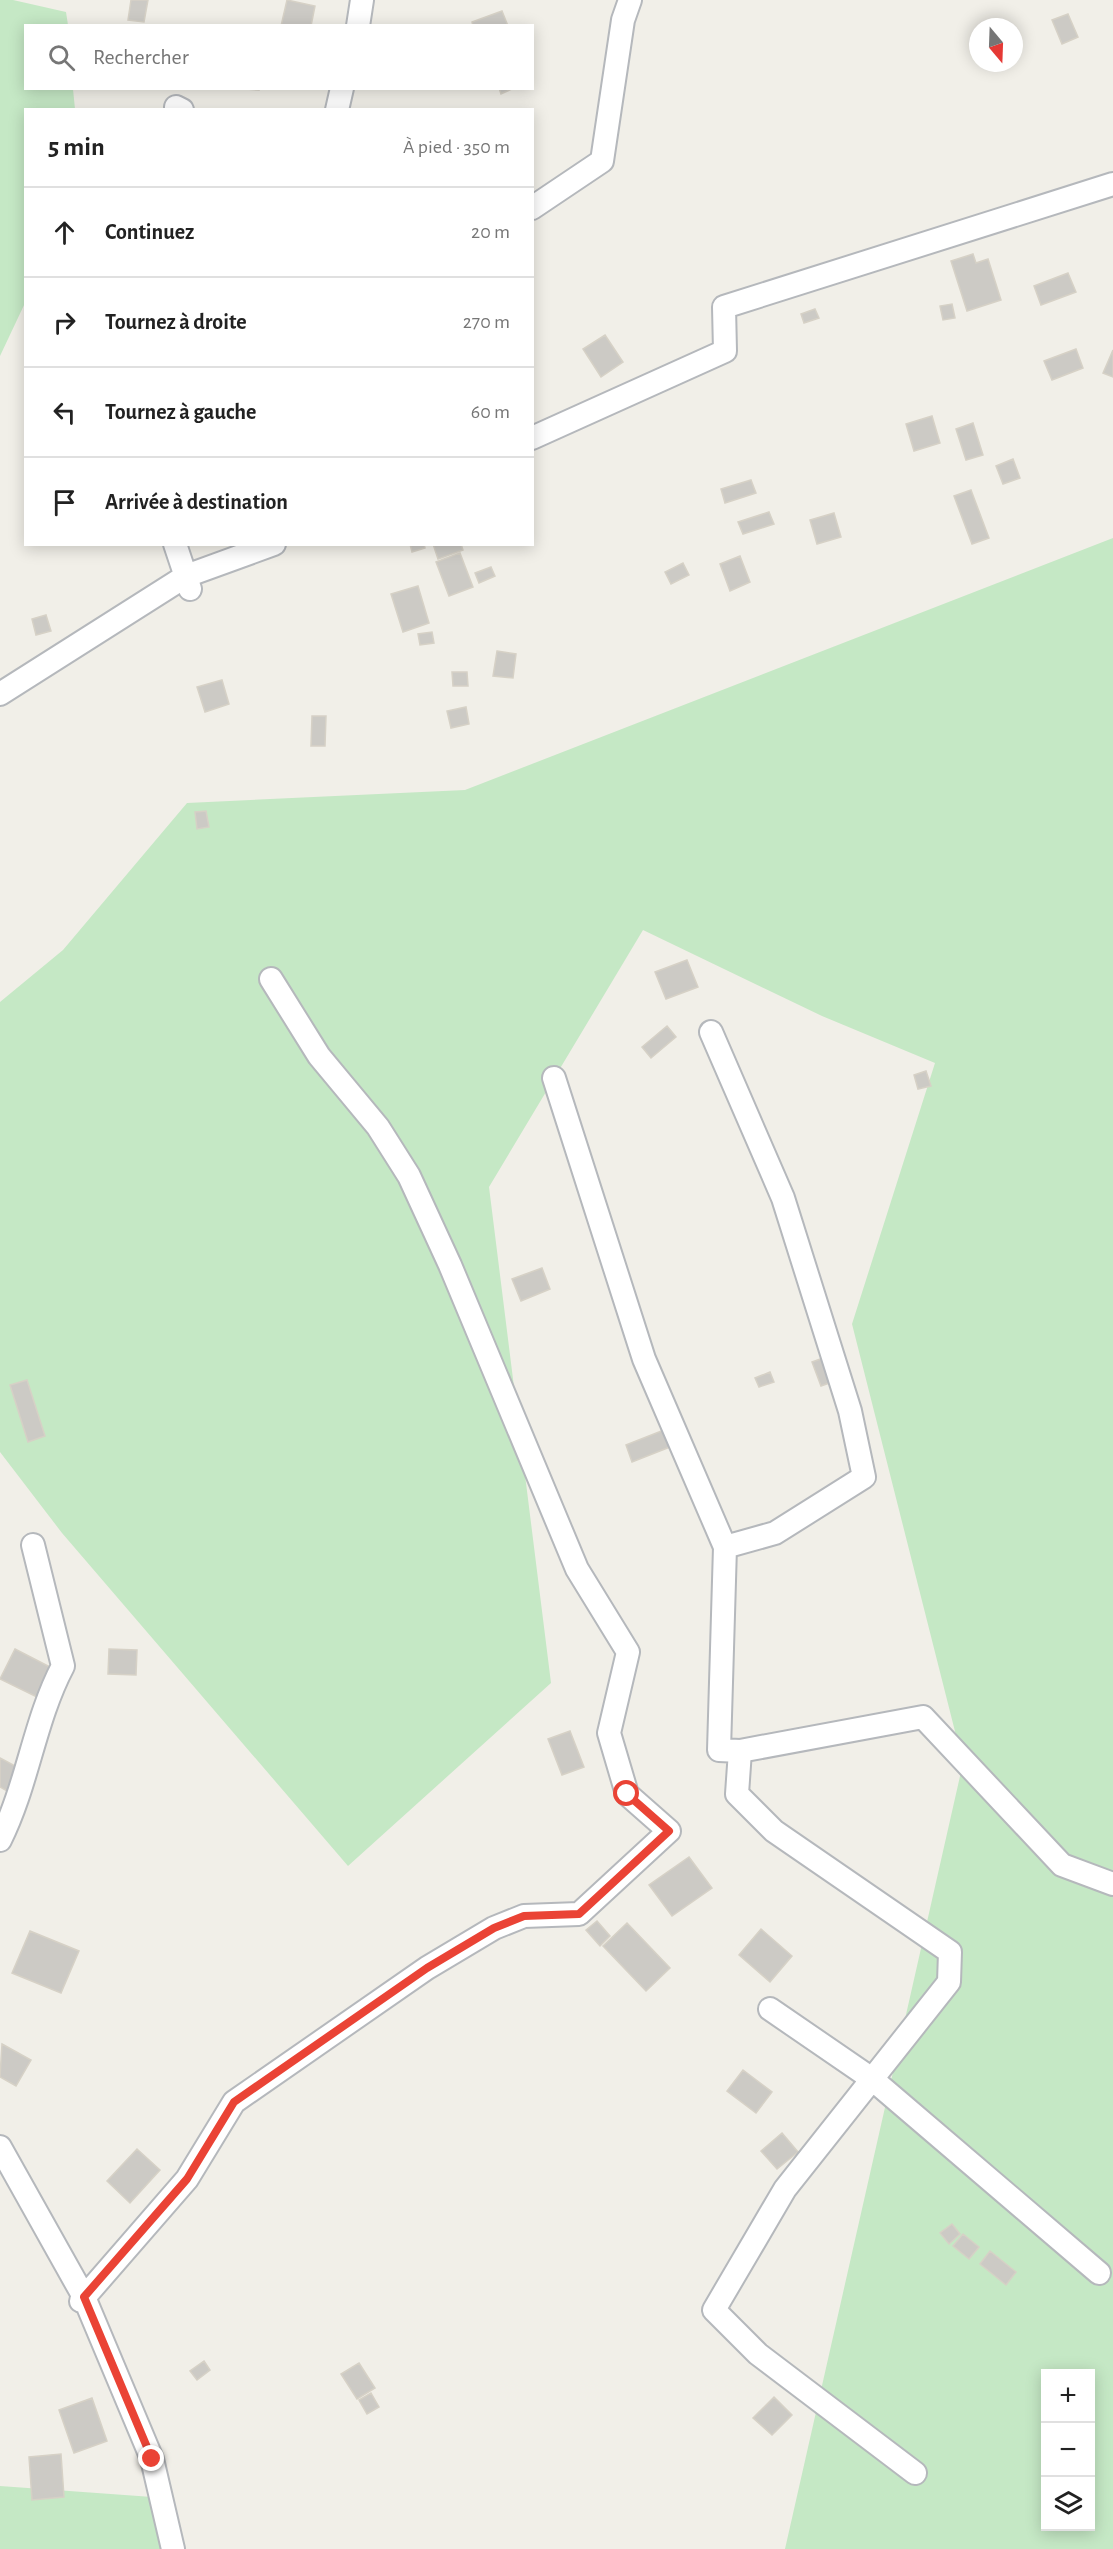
<!DOCTYPE html>
<html lang="fr">
<meta charset="utf-8">
<style>
:root{--surface:#fff;--page:#f2f2f2;--text:#222;--muted:#767676;--line:#e0e0e0}
body{margin:0;font-family:"Alegreya Sans",sans-serif;background:var(--page);color:var(--text)}
.controls{position:absolute;right:18px;bottom:18px;display:grid;overflow:hidden;border-radius:0px;box-shadow:0 3px 15px #0003}
.controls button{width:54px;height:54px;display:grid;place-items:center;padding:0;border:0;border-bottom:2px solid var(--line);background:var(--surface);color:var(--text);font:30px sans-serif}
.compass{position:absolute;left:969px;top:18px;width:54px;height:54px;border-radius:50%;background:var(--surface);box-shadow:0 3px 15px #0003;rotate:161deg}
.stop{position:absolute;width:18px;height:18px;margin:-14px;border:4px solid #ea4335;border-radius:50%;background:#fff}
.stop.end{background:#ea4335;border-color:#fff;box-shadow:0 2px 6px #0008}
.list{margin:0;padding:0;list-style:none}
h2{display:flex;justify-content:space-between;align-items:center;height:78px;margin:0;padding:0 24px;font-size:26px}
h2 small{font-size:20px;font-weight:400;color:var(--muted)}
.list li{display:grid;grid-template-columns:39px 1fr auto;gap:18px;align-items:center;box-sizing:border-box;height:90px;padding:0 24px;border-top:2px solid var(--line)}
.list b{display:block;font-size:22px;white-space:nowrap}
.list em{font-size:20px;font-style:normal;color:var(--muted)}
.icon{flex:none;width:33px;height:33px;fill:none;stroke:currentColor;stroke-width:2;stroke-linecap:round;stroke-linejoin:round}
.map{position:relative;flex:none;width:1113px;height:2549px;overflow:hidden}
.search{position:absolute;background:var(--surface);box-shadow:0 3px 15px #0003;left:24px;top:24px;width:510px;height:66px;display:flex;align-items:center;gap:15px;box-sizing:border-box;padding:0 21px;border-radius:0px;color:var(--muted);font-size:22px}
.panel{position:absolute;background:var(--surface);box-shadow:0 3px 15px #0003;left:24px;top:108px;width:510px;height:438px;border-radius:0px}
.map>svg:first-child{display:block}
</style>
<div class="map">
<svg width="1113" height="2549" viewBox="0 0 1113 2549">
<rect width="100%" height="100%" fill="#f1efe8"/>
<!-- green -->
<path fill="#c5e8c5" fill-rule="evenodd" d="M0 0H13L66 12 68 25 26 26V88L73 89 75 109 26 110 25 303 0 356Z
M1113 538V2549H785L963 1763 852 1324 935 1063 822 1016 643 930 489 1187 551 1683 348 1866 62 1533 0 1452V1002L63 950 187 803 465 790ZM1046 2374H1090V2526H1046Z
M0 2486 166 2498V2549H0Z"/>
<!-- building -->
<path fill="#cccac5" stroke="#d6d1c6" stroke-width="1.5" d="M131 0H148L144 22 128 20Z
M287 0 315 6 311 26H281Z
M502 11 508 26H473L472 22Z
M1068 14 1078 37 1062 44 1052 20Z
M231 88H259V90Z
M499 88H514L501 94Z
M973 254 976 263 988 259 1001 300 967 311 951 261Z
M1068 273 1076 292 1041 305 1034 286Z
M952 304 955 318 943 320 940 306Z
M815 309 819 318 804 323 801 314Z
M605 335 623 362 601 377 583 349Z
M1076 349 1083 368 1052 380 1044 361Z
M1113 350V377L1103 373Z
M932 416 940 443 914 451 906 424Z
M973 423 983 455 966 460 956 429Z
M1013 459 1020 478 1003 484 996 466Z
M751 480 756 493 725 503 721 489Z
M971 490 989 538 972 544 954 496Z
M769 512 774 524 743 534 738 522Z
M834 513 841 537 817 544 810 520Z
M410 544H424L425 548 412 552Z
M433 544H461L463 550 438 559Z
M460 553 473 587 449 596 436 562Z
M740 556 750 582 730 591 720 564Z
M683 563 689 575 671 584 665 572Z
M491 567 495 576 479 583 475 573Z
M418 586 429 623 403 632 391 594Z
M46 615 51 631 36 635 32 619Z
M432 632 434 643 420 645 418 634Z
M497 651 516 654 513 678 493 676Z
M452 672H467L468 686H453Z
M222 680 229 704 205 712 197 687Z
M466 707 469 724 451 728 447 711Z
M312 716H326L325 746H311Z
M206 811 209 827 197 829 195 812Z
M687 960 698 987 666 999 655 972Z
M667 1026 676 1037 651 1058 642 1047Z
M926 1071 931 1086 918 1089 914 1075Z
M542 1268 550 1289 521 1301 512 1279Z
M826 1357 835 1381 821 1386 812 1362Z
M770 1372 774 1382 759 1387 755 1378Z
M27 1380 45 1436 28 1442 10 1385Z
M669 1428 675 1445 632 1462 626 1445Z
M15 1649 56 1670 41 1699 0 1679Z
M109 1649 137 1650 136 1675 108 1674Z
M570 1731 584 1767 562 1775 548 1739Z
M0 1758 32 1775 19 1798 0 1787Z
M689 1857 712 1888 672 1916 649 1885Z
M597 1921 610 1936 600 1946 586 1930Z
M627 1923 670 1968 646 1991 603 1946Z
M761 1929 792 1956 770 1982 739 1955Z
M30 1931 79 1951 61 1993 12 1973Z
M2 2044 31 2060 16 2086 0 2077Z
M743 2070 772 2092 756 2113 727 2091Z
M782 2133 798 2152 777 2169 761 2151Z
M137 2149 160 2170 130 2203 107 2181Z
M952 2224 960 2234 949 2244 940 2233Z
M963 2234 979 2247 969 2259 953 2246Z
M990 2251 1016 2272 1006 2285 980 2264Z
M204 2361 210 2370 197 2380 190 2371Z
M359 2363 375 2388 357 2399 341 2374Z
M371 2393 379 2407 367 2414 359 2400Z
M774 2397 792 2415 772 2435 753 2418Z
M92 2398 107 2441 74 2453 59 2410Z
M61 2454 64 2497 32 2500 29 2457Z"/>
<g fill="none" stroke-linecap="round" stroke-linejoin="round">
<defs>
<path id="minor" d="M358 26 362 0
M176 107 182 110
M337 110 342 88
M532 208 602 161 623 20 630 0
M532 438 725 351 724 307 1113 184
M175 544 190 589
M0 694 186 576 274 544
M711 1032 783 1198 850 1411 864 1477 775 1533 725 1547
M554 1078 644 1359 725 1547 719 1750 740 1751 923 1717 1062 1865 1113 1884
M740 1751 737 1794 774 1831 950 1952 949 1982 785 2189 714 2310 758 2354 915 2473
M0 1840C28 1784 34 1721 63 1666L33 1545
M770 2009 872 2079 1099 2273
M0 2147 84 2297 152 2459 173 2549
M81 2301 187 2179 234 2102 427 1968 494 1928 524 1916 579 1914 669 1831 627 1794 609 1733 628 1652 577 1569 450 1265 409 1176 378 1127 319 1056 271 979"/>
</defs>
<!-- minor casing -->
<use href="#minor" stroke="#b5b8bc" stroke-width="26"/>
<!-- minor -->
<use href="#minor" stroke="#fff" stroke-width="22"/>
</g>
<g fill="none" stroke-linecap="round" stroke-linejoin="round">
<!-- route -->
<path stroke="#ea4335" stroke-width="8" d="M152 2459 84 2297 187 2179 234 2102 427 1968 494 1928 524 1916 579 1914 669 1831 627 1794"/>
</g>
</svg>
<div class="controls">
<button>+</button>
<button>−</button>
<button><svg class="icon" aria-label="layers" viewBox="0 0 24 24"><path d="M12 4l9 5-9 5-9-5zM3 14l9 5 9-5"/></svg></button>
</div>
<svg class="compass" viewBox="-18 -18 36 36"><path d="M0-13l5 13h-10z" fill="#e53935"/><path d="M0 13l5-13h-10z" fill="#767676"/></svg>
<div class="stop" style="left:627px;top:1794px"></div>
<div class="stop end" style="left:152px;top:2459px"></div>
<div class="search"><svg class="icon" aria-label="search" viewBox="0 0 24 24"><circle cx="10" cy="10" r="6"/><path d="M15 15l6 6"/></svg>Rechercher</div>
<section class="panel">
<h2>5 min<small>À pied · 350 m</small></h2>
<ul class="list">
<li><svg class="icon" aria-label="ahead" viewBox="0 0 24 24"><path d="M12 20V5M6 11l6-6 6 6"/></svg><div><b>Continuez</b></div><em>20 m</em></li>
<li><svg class="icon" aria-label="right" viewBox="0 0 24 24"><path d="M7 20v-9h11M14 6l5 5-5 5"/></svg><div><b>Tournez à droite</b></div><em>270 m</em></li>
<li><svg class="icon" aria-label="left" viewBox="0 0 24 24"><path d="M17 20v-9H6M10 6l-5 5 5 5"/></svg><div><b>Tournez à gauche</b></div><em>60 m</em></li>
<li><svg class="icon" aria-label="arrive" viewBox="0 0 24 24"><path d="M6 21V4h12l-3 4 3 4H6"/></svg><div><b>Arrivée à destination</b></div></li>
</ul>
</section>
</div>
